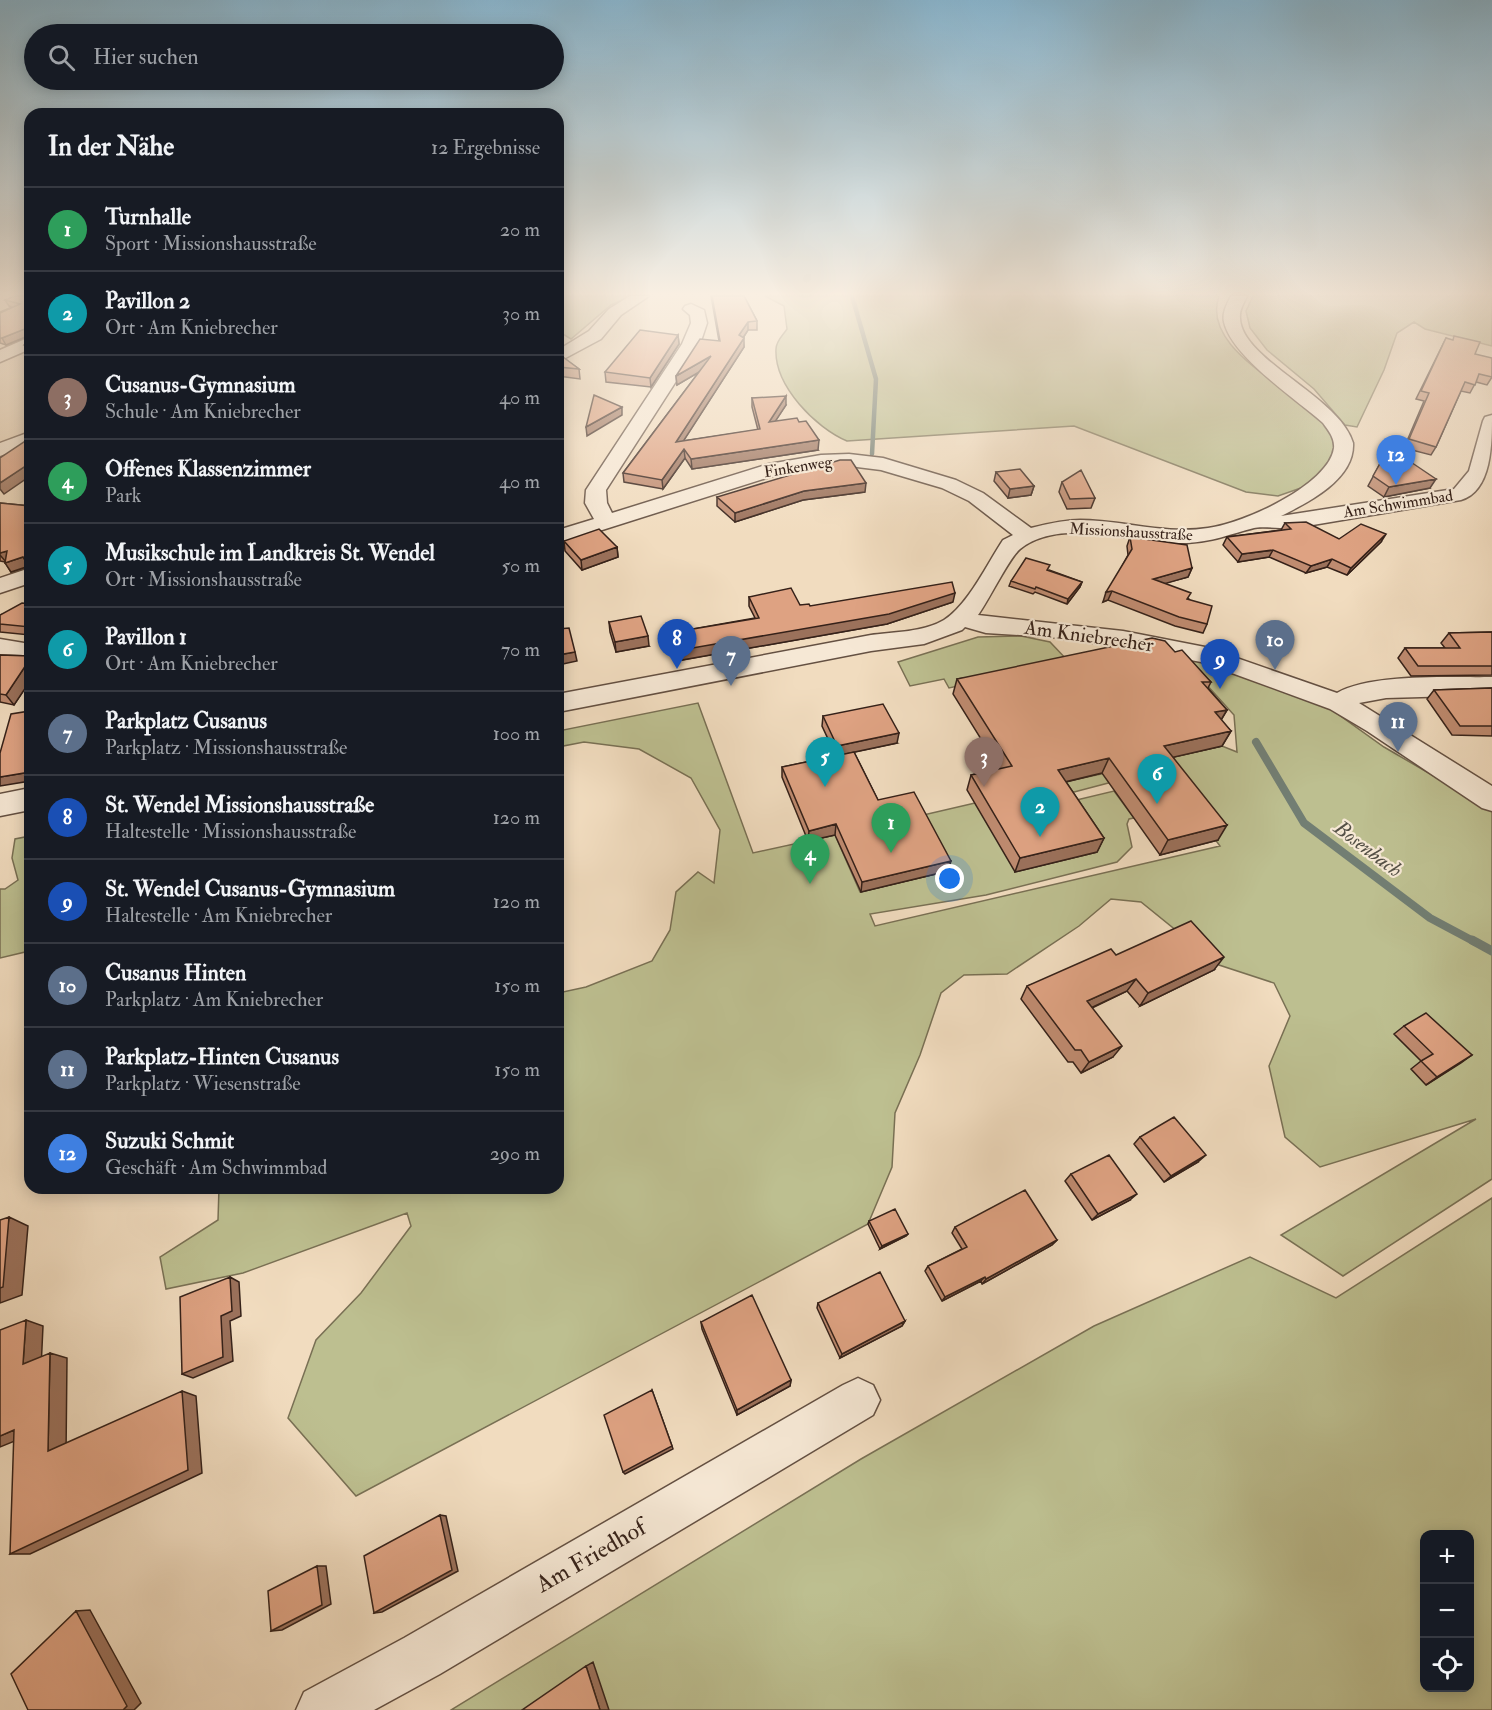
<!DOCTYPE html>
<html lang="de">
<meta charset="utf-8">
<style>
:root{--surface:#171b24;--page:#20242c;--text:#f1f3f6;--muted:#9ea1a6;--line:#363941;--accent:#b45309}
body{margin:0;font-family:"IM FELL Double Pica",serif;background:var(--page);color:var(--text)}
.controls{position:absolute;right:18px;bottom:18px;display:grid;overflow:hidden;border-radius:12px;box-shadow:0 3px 15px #0003}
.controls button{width:54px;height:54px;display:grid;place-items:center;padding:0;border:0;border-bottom:2px solid var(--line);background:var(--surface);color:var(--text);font:30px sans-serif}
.you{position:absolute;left:950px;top:879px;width:21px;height:21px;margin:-15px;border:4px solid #fff;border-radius:50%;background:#1a73e8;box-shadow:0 0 0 9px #1a73e833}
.badge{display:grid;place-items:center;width:39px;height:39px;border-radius:50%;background:var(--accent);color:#fff;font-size:20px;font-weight:700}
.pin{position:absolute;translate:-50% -50px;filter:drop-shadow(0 2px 3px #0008)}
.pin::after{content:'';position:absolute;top:32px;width:21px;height:18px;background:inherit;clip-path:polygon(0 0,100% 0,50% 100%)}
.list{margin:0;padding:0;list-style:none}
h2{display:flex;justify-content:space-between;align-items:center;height:78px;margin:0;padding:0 24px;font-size:26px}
h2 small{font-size:20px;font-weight:400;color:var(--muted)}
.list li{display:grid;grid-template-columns:39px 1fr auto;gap:18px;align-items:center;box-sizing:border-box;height:84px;padding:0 24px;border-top:2px solid var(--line)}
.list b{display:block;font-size:22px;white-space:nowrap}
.list p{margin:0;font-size:20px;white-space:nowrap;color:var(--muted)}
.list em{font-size:20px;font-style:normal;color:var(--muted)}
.icon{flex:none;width:33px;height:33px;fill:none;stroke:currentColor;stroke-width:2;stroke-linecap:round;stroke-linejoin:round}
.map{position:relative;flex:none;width:1492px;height:1710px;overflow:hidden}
.search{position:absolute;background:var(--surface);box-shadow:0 3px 15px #0003;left:24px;top:24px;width:540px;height:66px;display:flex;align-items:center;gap:15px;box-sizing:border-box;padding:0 21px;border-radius:33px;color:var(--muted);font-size:22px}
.panel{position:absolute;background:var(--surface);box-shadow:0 3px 15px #0003;left:24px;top:108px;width:540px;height:1086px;border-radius:18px}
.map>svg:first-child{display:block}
</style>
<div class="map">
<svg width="1492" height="1710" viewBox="0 0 1492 1710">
<rect width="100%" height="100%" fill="#f1dcbf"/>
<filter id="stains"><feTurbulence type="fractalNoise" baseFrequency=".00333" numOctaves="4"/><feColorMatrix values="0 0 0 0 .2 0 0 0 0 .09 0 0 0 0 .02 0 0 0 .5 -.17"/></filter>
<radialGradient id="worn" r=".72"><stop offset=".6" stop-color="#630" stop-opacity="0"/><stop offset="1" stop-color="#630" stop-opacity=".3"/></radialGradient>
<!-- green -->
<path fill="#bdbf90" stroke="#797054" stroke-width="1.5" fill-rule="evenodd" d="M558 296H631L611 305 571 339 558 331Z
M765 296H1219C1197 359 1326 396 1340 451L1318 482 1278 496 1246 492 1074 426 847 441C816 428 774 386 776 349 776 341 783 335 787 329L784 306Z
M1253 296H1492V346L1425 329 1414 322 1397 333 1384 370 1357 427 1345 425 1314 389 1267 350 1250 328 1246 311Z
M1021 636 1050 642 1069 662 949 688 944 679 910 686 898 662 978 637Z
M1178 653 1299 696 1332 710 1384 747 1492 810V1179L1343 1276 1281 1235 1476 1119 1320 1167 1285 1137 1269 1066 1290 1016 1274 983 1219 965 1141 902 1111 899 1079 926 1007 974 964 975 941 993 920 1055 895 1113 892 1167 868 1224 356 1496 288 1418 316 1340 361 1293 411 1226 407 1213 243 1273 166 1289 160 1257 218 1220 219 1188H558V993L586 987 652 961 670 930 676 892 698 872 714 883 720 830 691 778 639 749 584 742 558 747V731L698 703 753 853 835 835 860 892 948 871 919 816 975 803H1064L1114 791 1134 818 1129 819 1127 824 1132 847 1117 862 986 895 870 914 875 926 1220 846 1170 778 1135 766 1222 746 1237 752 1234 715Z
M1124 769 1131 777 1059 796 1019 792Z
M30 836V944L25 952 0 958V889H5L18 880 12 858 15 839Z
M1492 1198V1710H451L861 1459 1094 1326 1250 1257 1336 1298ZM1424 1534H1470V1688H1424Z"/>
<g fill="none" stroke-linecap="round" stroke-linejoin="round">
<!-- stream-far2 -->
<path stroke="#727e73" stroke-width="4.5" d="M852 296 876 379 872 454"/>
<!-- stream-far1 -->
<path stroke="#727e73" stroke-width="8" d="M1256 742 1304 823 1430 918 1475 942"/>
<!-- stream -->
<path stroke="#727e73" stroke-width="9" d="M1472 940 1492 951"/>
<defs>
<path id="minor" d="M630 296H649L621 315 601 339 558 362V350L589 331 609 309Z
M1231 296H1247C1244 303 1239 310 1240 318 1241 360 1340 397 1353 443 1355 479 1309 502 1281 516L1454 489 1469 471 1483 421 1485 417 1492 415C1492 443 1492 491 1461 500L1295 528C1285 529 1261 526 1254 528 1231 534 1211 542 1187 543 1138 545 1062 515 1020 549 1009 558 989 600 978 615L1123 631 1205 647 1337 693C1372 673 1451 678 1492 677V695L1386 698 1359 703 1492 786V811L1482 808 1367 731 1330 709 1229 672 1201 662 1123 647 1051 637 986 633 965 627 962 630 924 644 871 651 558 712V694L871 635C894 632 924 632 944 620 968 605 987 564 1003 540L1013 535 969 501 942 488 881 470 849 466 821 467 779 474 558 544V530L594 519 585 503 586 490 682 344 691 323 690 315 683 309 685 306 691 304 704 310 707 323 700 344 606 490 607 503 612 513 769 464 821 455 849 454 883 458 956 480 983 493 1031 528C1047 524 1063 520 1080 520 1123 520 1165 535 1208 528 1242 524 1329 485 1334 448 1335 438 1328 430 1323 423 1296 399 1232 357 1224 322 1222 313 1227 304 1231 296Z
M30 337V349L0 362V350Z
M30 432V445L0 456V443Z
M30 568V583L0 593V578Z
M0 639 30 644V660L0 655Z
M30 788V810L0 816V794Z
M858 1378 873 1385 880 1400 873 1415 440 1674 374 1710H296L304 1692 404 1638 843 1385Z"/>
</defs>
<!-- minor casing -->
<use href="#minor" stroke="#645042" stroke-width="3"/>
<!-- minor -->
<use href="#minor" fill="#f6e8d5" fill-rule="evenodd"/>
</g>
<!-- wall -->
<path fill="#bf8b70" stroke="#352119" stroke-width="1.5" d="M30 296V353L28 352 24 345 28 342V336L6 345 0 343V312L12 307 9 306 5 300Z
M711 296H744L757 321V330H748L743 338 744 347 683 441 758 430 752 407V398L786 405 775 421 818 450 692 469 685 458 663 489 624 482 623 473 699 372 677 385 676 376 719 341Z
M678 335 679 344 651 387 606 382 605 372Z
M1446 338 1475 354 1492 377 1487 385 1476 382 1470 393 1461 391 1436 447 1431 455 1404 448 1424 401 1416 399Z
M558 354 579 369 580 379 558 376Z
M1387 451 1430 488 1384 497 1368 486Z
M996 472 1034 486 1031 495 1008 498 994 481Z
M1062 482 1095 498 1091 508 1067 509 1059 492Z
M865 492 803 500 735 522 717 506V497Z
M0 503 30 506V567L29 566 11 572 5 562 0 561Z
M1285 523 1339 539 1381 542 1347 575 1327 567 1306 573 1269 557 1238 562 1223 545 1227 537 1281 530Z
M1130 537 1192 568 1188 577 1165 583 1189 599 1207 624 1203 633 1175 626 1108 600 1103 602 1128 555 1127 546Z
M564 541 617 547 618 557 582 570 565 551Z
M1049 570 1082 582 1080 587 1067 604 1035 592 1033 594 1009 586 1011 581Z
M749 597 800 605 810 606 953 602 887 624 682 660 676 642 675 632 755 618 749 606Z
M30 604V635L0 632V615Z
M609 622 649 646 616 652 610 632Z
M1492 632V675L1411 676 1398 658 1405 648H1445L1441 643 1449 633Z
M1175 652 1211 682 1208 688 1227 710 1221 720 1231 731 1222 746 1173 757 1218 840 1160 855 1102 773 1066 782 1104 838 1097 852 1015 872 967 790 971 775 999 768 953 694 957 679Z
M0 655 30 656V681L14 705 0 702Z
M1492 688V736L1452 735 1427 699 1434 690Z
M823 716 897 743 854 752 878 800 948 871 861 892 835 835 808 841 782 777V767L836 756 822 726Z
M1116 955 1214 970 1140 1006 1127 991 1092 1008 1113 1057 1081 1073 1073 1062H1068L1021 999 1027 986Z
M1404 1026 1472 1055 1426 1085 1411 1069 1421 1061 1394 1034Z
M1140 1137 1198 1162 1164 1182 1134 1144Z
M1071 1174 1130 1200 1092 1220 1065 1181Z
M869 1221 908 1234 906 1236 880 1249 868 1224Z
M955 1227 1057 1240 1052 1245 982 1284 981 1281 942 1301 925 1271 928 1266 962 1249 952 1233Z
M818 1303 905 1321 902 1326 840 1358 817 1308Z
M701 1322 791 1380 790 1386 737 1415 702 1329Z"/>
<!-- shaded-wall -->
<path fill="#9b715b" stroke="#352119" stroke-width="1.5" d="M748 322V330L739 344V335Z
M27 328 30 335 6 345 2 338Z
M678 335 679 344 651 387 650 378Z
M744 338V347L677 451 676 442Z
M711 356V365L677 385 676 376Z
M786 396V405L769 431V422Z
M622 407V415L587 436 586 427Z
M819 440 818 450 692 469 691 459Z
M684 449 685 458 663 489 662 480Z
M30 463V476L4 494 0 489V483Z
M1436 479 1430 488 1384 497 1389 487Z
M866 483 865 492 803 500 735 522V513L804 491Z
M1034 486 1031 495 1008 498 1010 489Z
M1386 534 1381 542 1347 575 1351 568Z
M617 547 618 557 582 570 581 560Z
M1273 550 1269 557 1238 562 1242 554Z
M7 551 6 562 0 555V553Z
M23 557 29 566 11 572 5 563Z
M30 557V566L26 561Z
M1332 559 1327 567 1306 573 1311 566Z
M1192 568 1188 577 1150 588 1153 579Z
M1082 582 1080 587 1067 604 1068 599Z
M1112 591 1108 600 1103 602 1106 592Z
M955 593 953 602 887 624 682 660 681 650Z
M648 636 649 646 616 652 615 642Z
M575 652 577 661 558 665V655Z
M30 659V681L14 705 6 695Z
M1227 710 1218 725 1215 712Z
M1231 731 1222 746 1157 761 1164 746Z
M899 733 897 743 836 756 837 746Z
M1109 758 1102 773 1052 785 1058 770Z
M30 772V781L0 786V777Z
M836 824 835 835 808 841 809 831Z
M1227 825 1218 840 1160 855 1168 840Z
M1104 838 1097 852 1015 872 1020 858Z
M951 861 948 871 861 892 862 882Z
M1224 957 1214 970 1140 1006 1148 993Z
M1136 979 1127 991 1080 1013 1087 1001Z
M1122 1046 1113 1057 1081 1073 1089 1062Z
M1472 1055 1461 1063 1426 1085 1437 1077Z
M1206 1155 1198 1162 1164 1182 1171 1176Z
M1137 1194 1130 1200 1092 1220 1098 1214Z
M9 1217 28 1226 22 1295 0 1303V1288Z
M908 1234 906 1236 880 1249 882 1246Z
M1057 1240 1052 1245 982 1284 986 1279Z
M230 1277 239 1282 241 1316 230 1321 233 1361 193 1378 182 1374 221 1316Z
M985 1277 981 1281 942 1301 945 1297Z
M26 1320 43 1326 41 1369 23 1364Z
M905 1321 902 1326 840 1358 842 1354Z
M50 1353 67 1358 66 1455 48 1451Z
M791 1380 790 1386 737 1415V1410Z
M652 1390 673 1449 625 1474 623 1472Z
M182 1391 196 1396 202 1473 30 1554H10Z
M14 1430 32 1434 0 1447V1436Z
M440 1515 446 1516 458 1571 382 1612 374 1613Z
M317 1566H326L331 1604 282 1630 271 1631Z
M90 1610 141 1703 134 1710H123L76 1611Z
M593 1662 609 1710H600L586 1666Z"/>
<!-- building -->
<path fill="#dea282" stroke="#352119" stroke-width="1.5" d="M15 296H30V347L24 345 28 342 27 328 2 338H0V313L20 304 5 300Z
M712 296H744L757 321 748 322 739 335 744 338 676 442 760 429 752 398 786 396 769 422 797 418 799 422 806 421 819 440 691 459 684 449 662 480 623 473 711 356 676 376 700 339 720 341Z
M640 330 678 335 650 378 605 372Z
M1454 336 1480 342 1475 354 1492 358V377L1479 374 1475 385 1465 382 1436 447 1409 439 1429 393 1421 391 1446 338 1453 340Z
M558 354H559L579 369 558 367Z
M594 395 622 407 586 427Z
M30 438V463L0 483V458Z
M1393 450 1436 479 1389 487 1373 476 1387 451 1392 453Z
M840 460H851L866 483 804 491 735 513 717 497Z
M1020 469 1034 486 1010 489 996 472Z
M1081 470 1095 498 1070 499 1062 482Z
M0 503 30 506V557L26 561 23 557 5 563 7 551 0 553Z
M1306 522 1339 539 1361 524 1386 534 1351 568 1332 559 1311 566 1273 550 1242 554 1227 537 1291 529 1285 523Z
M599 529 617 547 581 560 564 541Z
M1130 537 1187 545 1192 568 1153 579 1191 593 1187 599 1212 606 1207 624 1179 617 1112 591 1106 592 1132 549Z
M1026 558 1050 565 1047 570 1082 582 1068 599 1036 587 1035 589 1011 581Z
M952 582 955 593 889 614 681 650 675 632 759 618 749 597 791 588 800 605 809 604 810 606Z
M22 603 30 604V627L0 624V615Z
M641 616 648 636 615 642 609 622Z
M569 628 575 652 558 655V629Z
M1492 632V666H1418L1405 648H1460L1449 633Z
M1152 638 1165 641 1175 652 1182 650 1211 682H1202L1227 710 1215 712 1231 731 1164 746 1227 825 1168 840 1109 758 1058 770 1104 838 1020 858 971 775 1012 766 957 679Z
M0 655 30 656V659L6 695 0 694Z
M1492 688V726H1460L1434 690Z
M883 704 899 733 837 746 823 716Z
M30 711V772L0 777V753L11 714Z
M854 752 878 800 914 792 951 861 862 882 836 824 809 831 782 767Z
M1191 921 1224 957 1148 993 1136 979 1087 1001 1122 1046 1089 1062 1081 1050H1075L1027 986 1111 949 1116 955Z
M1426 1013 1472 1055 1437 1077 1421 1061 1433 1054 1404 1026Z
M1174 1117 1206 1155 1171 1176 1140 1137Z
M1109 1155 1137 1194 1098 1214 1071 1174Z
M1025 1190 1057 1240 986 1279 985 1277 945 1297 928 1266 967 1247 955 1227Z
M895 1209 908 1234 882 1246 869 1221Z
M9 1217 3 1287 0 1288V1220Z
M880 1272 905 1321 842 1354 818 1303Z
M230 1277 232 1311 221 1316 223 1357 182 1374 180 1297Z
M752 1295 791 1380 737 1410 701 1322Z
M26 1320 23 1364 50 1353 48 1451 182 1391 188 1470 10 1554 14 1430 0 1436V1330Z
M652 1390 672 1446 623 1472 604 1415Z
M440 1515 452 1570 374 1613 364 1556Z
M317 1566 322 1605 271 1631 268 1591Z
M76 1611 127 1706 123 1710H28L11 1674Z
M586 1666 600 1710H522Z"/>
<!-- sky -->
<linearGradient id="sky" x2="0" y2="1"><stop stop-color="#89b7d1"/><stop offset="0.55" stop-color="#f9efe2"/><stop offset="1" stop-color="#f9efe2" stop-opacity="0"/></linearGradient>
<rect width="1492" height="535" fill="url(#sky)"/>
<g text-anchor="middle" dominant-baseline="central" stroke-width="4.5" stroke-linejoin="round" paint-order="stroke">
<!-- far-street labels -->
<g font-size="16" fill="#352119" stroke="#f6e8d5">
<text transform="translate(798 467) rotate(-9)">Finkenweg</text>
<text transform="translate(1398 504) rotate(-9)">Am Schwimmbad</text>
<text transform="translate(1131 532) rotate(3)">Missionshausstraße</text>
</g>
<!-- street labels -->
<g font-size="20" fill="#352119" stroke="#f6e8d5">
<text transform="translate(1089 636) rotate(8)">Am Kniebrecher</text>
</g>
<!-- water labels -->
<g font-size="21" font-style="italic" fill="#545046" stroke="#f6e8d5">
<text transform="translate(1368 849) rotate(37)">Bosenbach</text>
</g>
<!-- near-street labels -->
<g font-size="24" fill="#352119" stroke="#f6e8d5">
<text transform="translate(591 1556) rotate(-30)">Am Friedhof</text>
</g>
</g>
<rect width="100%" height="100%" filter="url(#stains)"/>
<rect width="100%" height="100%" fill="url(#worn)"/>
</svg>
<div class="controls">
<button>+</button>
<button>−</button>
<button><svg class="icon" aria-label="locate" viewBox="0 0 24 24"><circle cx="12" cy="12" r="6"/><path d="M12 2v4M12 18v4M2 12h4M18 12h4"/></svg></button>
</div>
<div class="you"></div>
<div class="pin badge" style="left:891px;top:853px;background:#2e9e5b">1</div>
<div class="pin badge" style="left:1040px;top:837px;background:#0f9aa8">2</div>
<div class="pin badge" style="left:984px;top:787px;background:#8d6e63">3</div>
<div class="pin badge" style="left:810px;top:884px;background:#2e9e5b">4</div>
<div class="pin badge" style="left:825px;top:787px;background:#0f9aa8">5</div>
<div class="pin badge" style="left:1157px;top:804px;background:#0f9aa8">6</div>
<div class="pin badge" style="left:731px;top:686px;background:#5c6f8a">7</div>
<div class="pin badge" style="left:677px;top:669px;background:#1a4fb4">8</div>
<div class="pin badge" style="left:1220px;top:689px;background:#1a4fb4">9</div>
<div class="pin badge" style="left:1275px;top:670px;background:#5c6f8a">10</div>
<div class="pin badge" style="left:1398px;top:752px;background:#5c6f8a">11</div>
<div class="pin badge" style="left:1396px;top:485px;background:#3f7fe0">12</div>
<div class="search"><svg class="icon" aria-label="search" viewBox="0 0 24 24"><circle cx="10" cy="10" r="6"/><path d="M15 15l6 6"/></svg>Hier suchen</div>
<section class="panel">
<h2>In der Nähe<small>12 Ergebnisse</small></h2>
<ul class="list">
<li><span class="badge" style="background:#2e9e5b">1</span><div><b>Turnhalle</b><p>Sport · Missionshausstraße</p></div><em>20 m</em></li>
<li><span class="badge" style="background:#0f9aa8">2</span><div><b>Pavillon 2</b><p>Ort · Am Kniebrecher</p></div><em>30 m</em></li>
<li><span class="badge" style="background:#8d6e63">3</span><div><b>Cusanus-Gymnasium</b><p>Schule · Am Kniebrecher</p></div><em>40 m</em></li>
<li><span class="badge" style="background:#2e9e5b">4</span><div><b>Offenes Klassenzimmer</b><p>Park</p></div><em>40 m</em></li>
<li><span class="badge" style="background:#0f9aa8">5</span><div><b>Musikschule im Landkreis St. Wendel</b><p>Ort · Missionshausstraße</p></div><em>50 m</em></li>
<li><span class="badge" style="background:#0f9aa8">6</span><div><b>Pavillon 1</b><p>Ort · Am Kniebrecher</p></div><em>70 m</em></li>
<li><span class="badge" style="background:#5c6f8a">7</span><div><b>Parkplatz Cusanus</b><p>Parkplatz · Missionshausstraße</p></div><em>100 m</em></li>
<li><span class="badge" style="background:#1a4fb4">8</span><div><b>St. Wendel Missionshausstraße</b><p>Haltestelle · Missionshausstraße</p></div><em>120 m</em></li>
<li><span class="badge" style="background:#1a4fb4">9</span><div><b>St. Wendel Cusanus-Gymnasium</b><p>Haltestelle · Am Kniebrecher</p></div><em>120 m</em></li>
<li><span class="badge" style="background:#5c6f8a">10</span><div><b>Cusanus Hinten</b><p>Parkplatz · Am Kniebrecher</p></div><em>150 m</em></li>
<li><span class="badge" style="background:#5c6f8a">11</span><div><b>Parkplatz-Hinten Cusanus</b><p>Parkplatz · Wiesenstraße</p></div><em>150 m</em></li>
<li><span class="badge" style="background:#3f7fe0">12</span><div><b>Suzuki Schmit</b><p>Geschäft · Am Schwimmbad</p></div><em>290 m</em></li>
</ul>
</section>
</div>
